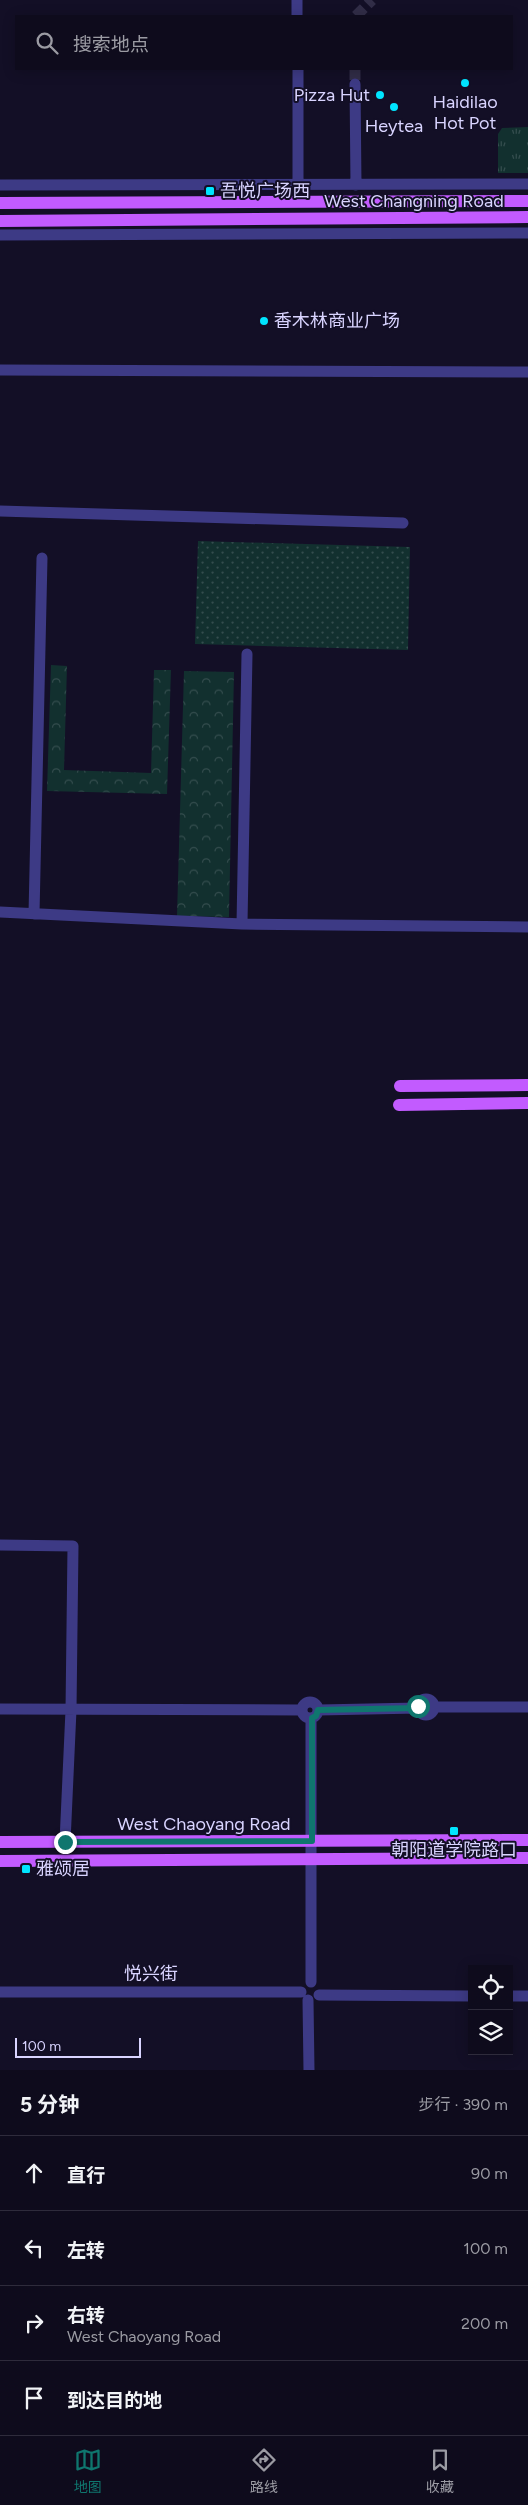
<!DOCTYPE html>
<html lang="zh">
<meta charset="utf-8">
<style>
:root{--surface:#0e0b1c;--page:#171425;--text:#f1f3f6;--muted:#9b9ba3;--line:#2e2b3b;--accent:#0f766e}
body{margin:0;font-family:Figtree,"Noto Sans SC",sans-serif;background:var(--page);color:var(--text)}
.controls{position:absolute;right:15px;bottom:15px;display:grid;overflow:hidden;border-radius:0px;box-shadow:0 2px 12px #0003}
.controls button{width:45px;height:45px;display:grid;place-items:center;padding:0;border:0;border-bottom:1px solid var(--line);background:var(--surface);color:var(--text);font:25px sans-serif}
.scale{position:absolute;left:15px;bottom:12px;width:126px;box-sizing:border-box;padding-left:5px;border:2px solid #d9d4ff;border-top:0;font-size:14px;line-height:18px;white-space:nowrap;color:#d9d4ff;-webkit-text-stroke:4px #130f26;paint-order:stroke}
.stop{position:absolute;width:15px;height:15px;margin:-11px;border:4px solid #0f766e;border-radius:50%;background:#fff}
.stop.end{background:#0f766e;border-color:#fff;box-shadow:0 1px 5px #0008}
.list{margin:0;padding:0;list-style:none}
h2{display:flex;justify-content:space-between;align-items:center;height:65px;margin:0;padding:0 20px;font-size:21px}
h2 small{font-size:16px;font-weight:400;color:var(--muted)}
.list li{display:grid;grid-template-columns:32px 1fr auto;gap:15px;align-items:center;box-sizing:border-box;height:75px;padding:0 20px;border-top:1px solid var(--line)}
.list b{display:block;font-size:19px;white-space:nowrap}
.list p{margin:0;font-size:16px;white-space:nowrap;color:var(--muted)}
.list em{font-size:16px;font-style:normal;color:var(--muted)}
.icon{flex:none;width:28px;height:28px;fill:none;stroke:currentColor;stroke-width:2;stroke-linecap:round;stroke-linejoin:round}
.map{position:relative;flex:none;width:528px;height:2070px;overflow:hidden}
.search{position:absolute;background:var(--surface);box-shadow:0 2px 12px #0003;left:15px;right:15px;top:15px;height:55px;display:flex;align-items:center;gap:12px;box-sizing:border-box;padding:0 18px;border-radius:0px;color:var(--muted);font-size:19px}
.sheet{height:365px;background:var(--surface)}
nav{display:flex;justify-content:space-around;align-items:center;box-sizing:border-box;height:70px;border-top:1px solid var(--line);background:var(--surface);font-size:14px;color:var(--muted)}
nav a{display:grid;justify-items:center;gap:2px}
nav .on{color:var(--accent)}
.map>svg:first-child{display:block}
</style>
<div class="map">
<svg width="528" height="2070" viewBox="0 0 528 2070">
<defs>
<pattern id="grass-tufts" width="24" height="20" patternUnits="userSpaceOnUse" patternTransform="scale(1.25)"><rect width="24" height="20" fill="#12302f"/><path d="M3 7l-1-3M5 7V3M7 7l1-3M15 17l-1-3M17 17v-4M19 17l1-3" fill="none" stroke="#344d4e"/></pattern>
<pattern id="forest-crowns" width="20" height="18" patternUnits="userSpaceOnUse" patternTransform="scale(1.25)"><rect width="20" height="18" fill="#12302f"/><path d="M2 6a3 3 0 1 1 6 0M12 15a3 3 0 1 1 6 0" fill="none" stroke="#344d4e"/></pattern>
<pattern id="park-dots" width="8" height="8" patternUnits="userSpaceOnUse" patternTransform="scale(1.25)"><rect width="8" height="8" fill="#12302f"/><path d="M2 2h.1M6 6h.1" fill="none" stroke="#344d4e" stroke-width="1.8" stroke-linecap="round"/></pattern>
</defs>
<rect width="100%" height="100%" fill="#130f26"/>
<!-- grass -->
<path fill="url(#grass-tufts)" d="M528 127V173H498V134L502 128Z"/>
<!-- forest -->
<path fill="url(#forest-crowns)" d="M51 665 67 666 64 770 151 773 154 670H171L167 794 47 791Z
M184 671 234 672 229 917 177 916Z"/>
<!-- park -->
<path fill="url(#park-dots)" d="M198 541 410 547 408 650 195 644Z"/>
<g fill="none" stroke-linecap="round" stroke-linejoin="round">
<!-- minor-tunnel -->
<path stroke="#312d47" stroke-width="11" stroke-dasharray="11 5.5" stroke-linecap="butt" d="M356 16 372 0
M355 69V84"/>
<!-- minor -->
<path stroke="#3d3a85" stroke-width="11" d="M297 0V16
M298 69V184
M355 84 356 185
M0 185 528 184
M0 235 528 233
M0 370 528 372
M0 511 403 523
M0 912 242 924 528 927
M34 914 42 558
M242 924 247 654
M0 1545 73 1546 71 1710 65 1842
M418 1707a8 8 0 1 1 16 0a8 8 0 1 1-16 0Z
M302 1710a8 8 0 1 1 16 0a8 8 0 1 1-16 0Z
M434 1707H528
M0 1709 302 1710
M319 1710 418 1708
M311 1982V1718
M0 1992H301
M319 1995 472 1996
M509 1996H528
M308 2000 309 2070"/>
<!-- major -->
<path stroke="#c25bff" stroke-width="12" d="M0 203 528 201
M0 221 528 217
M400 1086 528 1085
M399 1105 528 1103
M0 1842 528 1840
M0 1861 528 1858"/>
</g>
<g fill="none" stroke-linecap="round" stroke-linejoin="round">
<!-- route -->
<path stroke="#0f766e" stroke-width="6" d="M65 1842 312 1841V1718L316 1716 318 1710 418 1708V1706"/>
</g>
<!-- markers -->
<g fill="#00e5ff" stroke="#130f26" stroke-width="2">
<circle cx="465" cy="83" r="5"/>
<circle cx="380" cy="95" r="5"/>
<circle cx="394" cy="107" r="5"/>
<rect x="205" y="186" width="10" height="10" rx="2.5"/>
<circle cx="264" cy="321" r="5"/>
<rect x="449" y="1826" width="10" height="10" rx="2.5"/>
<rect x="21" y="1864" width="10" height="10" rx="2.5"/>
</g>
<g text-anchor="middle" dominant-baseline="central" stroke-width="4" stroke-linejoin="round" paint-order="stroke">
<!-- poi labels -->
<g font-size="18" fill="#d9d4ff" stroke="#130f26">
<text x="370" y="95" text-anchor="end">Pizza Hut</text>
<text x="465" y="102">Haidilao<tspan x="465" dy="21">Hot Pot</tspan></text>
<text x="394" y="126">Heytea</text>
<text x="220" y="191" text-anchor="start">吾悦广场西</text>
<text x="274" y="321" text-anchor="start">香木林商业广场</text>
<text x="454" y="1850">朝阳道学院路口</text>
<text x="36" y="1869" text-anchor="start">雅颂居</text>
</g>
<!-- street labels -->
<g font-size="18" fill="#d9d4ff" stroke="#130f26">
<text x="414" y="201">West Changning Road</text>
<text x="204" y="1824">West Chaoyang Road</text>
<text x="151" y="1974">悦兴街</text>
</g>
</g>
</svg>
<div class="controls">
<button><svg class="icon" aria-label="locate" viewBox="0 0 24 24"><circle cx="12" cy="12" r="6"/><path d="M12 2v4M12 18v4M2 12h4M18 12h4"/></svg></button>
<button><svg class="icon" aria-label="layers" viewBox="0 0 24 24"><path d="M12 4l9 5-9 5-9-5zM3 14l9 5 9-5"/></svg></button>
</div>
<div class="scale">100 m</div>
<div class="stop" style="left:418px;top:1706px"></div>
<div class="stop end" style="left:65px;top:1842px"></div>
<div class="search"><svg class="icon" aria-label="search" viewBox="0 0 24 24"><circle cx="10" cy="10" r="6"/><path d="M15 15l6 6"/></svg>搜索地点</div>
</div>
<section class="sheet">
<h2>5 分钟<small>步行 · 390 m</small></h2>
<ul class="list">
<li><svg class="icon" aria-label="ahead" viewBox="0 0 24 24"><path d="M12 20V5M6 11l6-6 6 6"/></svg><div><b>直行</b></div><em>90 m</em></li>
<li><svg class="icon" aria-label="left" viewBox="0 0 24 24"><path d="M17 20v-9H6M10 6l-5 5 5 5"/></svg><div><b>左转</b></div><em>100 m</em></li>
<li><svg class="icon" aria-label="right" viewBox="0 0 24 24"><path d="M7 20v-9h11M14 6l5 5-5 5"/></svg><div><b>右转</b><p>West Chaoyang Road</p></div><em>200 m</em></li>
<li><svg class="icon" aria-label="arrive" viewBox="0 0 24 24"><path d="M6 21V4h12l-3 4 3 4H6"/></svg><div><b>到达目的地</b></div></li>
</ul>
</section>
<nav>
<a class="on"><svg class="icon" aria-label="map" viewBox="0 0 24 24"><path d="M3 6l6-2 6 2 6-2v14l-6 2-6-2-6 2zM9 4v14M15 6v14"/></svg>地图</a>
<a><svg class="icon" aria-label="directions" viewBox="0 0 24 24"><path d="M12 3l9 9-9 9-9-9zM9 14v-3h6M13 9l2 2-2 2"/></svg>路线</a>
<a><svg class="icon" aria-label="saved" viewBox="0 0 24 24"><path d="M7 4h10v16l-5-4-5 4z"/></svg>收藏</a>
</nav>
